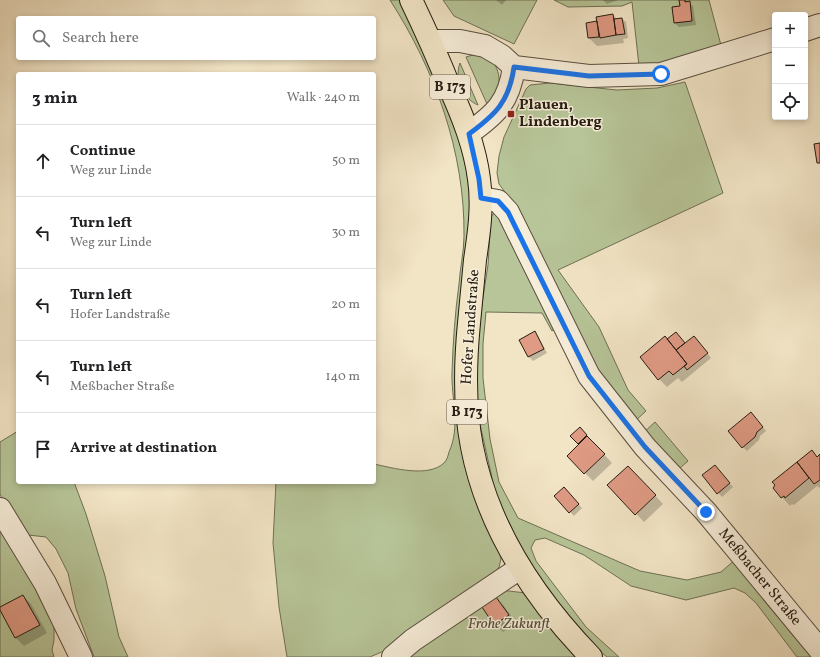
<!DOCTYPE html>
<meta charset="utf-8">
<style>
:root{--surface:#fff;--page:#f6f6f6;--text:#202124;--muted:#757577;--line:#e0e0e0}
body{margin:0;font-family:Vollkorn,serif;background:var(--page);color:var(--text)}
.controls{position:absolute;right:12px;top:12px;display:grid;overflow:hidden;border-radius:4px;box-shadow:0 2px 6px #0003}
.controls button{width:36px;height:36px;display:grid;place-items:center;padding:0;border:0;border-bottom:1px solid var(--line);background:var(--surface);color:var(--text);font:20px sans-serif}
.stop{position:absolute;width:12px;height:12px;margin:-9px;border:3px solid #1a73e8;border-radius:50%;background:#fff}
.stop.end{background:#1a73e8;border-color:#fff;box-shadow:0 1px 4px #0008}
.list{margin:0;padding:0;list-style:none}
h2{display:flex;justify-content:space-between;align-items:center;height:52px;margin:0;padding:0 16px;font-size:17px}
h2 small{font-size:13px;font-weight:400;color:var(--muted)}
.list li{display:grid;grid-template-columns:26px 1fr auto;gap:12px;align-items:center;box-sizing:border-box;height:72px;padding:0 16px;border-top:1px solid var(--line)}
.list b{display:block;font-size:15px;white-space:nowrap}
.list p{margin:0;font-size:13px;white-space:nowrap;color:var(--muted)}
.list em{font-size:13px;font-style:normal;color:var(--muted)}
.icon{flex:none;width:22px;height:22px;fill:none;stroke:currentColor;stroke-width:2;stroke-linecap:round;stroke-linejoin:round}
.map{position:relative;flex:none;width:820px;height:657px;overflow:hidden}
.search{position:absolute;background:var(--surface);box-shadow:0 2px 6px #0003;left:16px;top:16px;width:360px;height:44px;display:flex;align-items:center;gap:10px;box-sizing:border-box;padding:0 14px;border-radius:4px;color:var(--muted);font-size:15px}
.panel{position:absolute;background:var(--surface);box-shadow:0 2px 6px #0003;left:16px;top:72px;width:360px;height:412px;border-radius:4px}
.map>svg:first-child{display:block}
</style>
<div class="map">
<svg width="820" height="657" viewBox="0 0 820 657">
<rect width="100%" height="100%" fill="#f2e5c6"/>
<filter id="stains"><feTurbulence type="fractalNoise" baseFrequency=".005" numOctaves="4"/><feColorMatrix values="0 0 0 0 .2 0 0 0 0 .09 0 0 0 0 .02 0 0 0 .5 -.17"/></filter>
<radialGradient id="worn" r=".72"><stop offset=".6" stop-color="#630" stop-opacity="0"/><stop offset="1" stop-color="#630" stop-opacity=".3"/></radialGradient>
<!-- green -->
<path fill="#b7c598" stroke="#6e7055" d="M390 0H403L461 135 469 171 471 202 459 326 501 559 499 567 494 575 393 647 370 657H287L279 607 273 543 276 482H374V464C393 468 428 478 444 463 447 460 448 456 449 452 461 426 451 398 452 372 453 342 455 313 459 284 460 268 464 252 464 236 465 152 435 70 390 0Z
M443 0H537L514 44 454 16Z
M554 0H709L722 49 682 60 639 66 632 2 622 6 568 7Z
M476 54C480 55 485 56 488 58 501 66 502 87 494 98 492 101 489 102 487 104L466 57Z
M460 63 478 105C463 99 454 78 460 63Z
M685 82 723 193 558 270 599 327 628 390 646 411 633 423 617 408 539 257 522 215 499 184 497 173 499 156 504 137 526 89 530 85 550 83 617 90 657 88Z
M495 213 502 215 558 324 552 331 542 313 486 312 483 344V378L490 439 499 482 518 518 640 571 687 580 721 572 736 559 816 657H797L756 603 745 593 734 588 686 600 631 586 584 555 545 538 535 540 531 548 536 561 586 627 619 657H607L600 651 566 615 526 557 508 522 495 491 479 420 476 375 479 323 488 265 491 216Z
M655 422 688 461 680 468 641 435Z
M18 431V482H74L86 514 105 576 119 637 128 657H94L76 609 68 573 56 549 46 537 28 535 12 521 0 494V442Z
M0 519 54 620V640L52 650 54 657H0Z
M500 590 526 593 581 657H403Z"/>
<!-- shadow -->
<path fill="#0003" d="M496 0H506L502 5Z
M603 0H618L607 4Z
M680 0H685L693 6 696 25 679 27 675 23 673 8 681 7Z
M613 15 617 19H622L626 22 628 38 623 39 624 43 597 46 589 38 587 24 598 22Z
M535 332 538 336 547 353 533 361 529 357 520 340Z
M698 341 711 358 682 382 678 378 667 387 659 379 686 344Z
M754 417 766 431 760 436 759 440 747 451 743 447Z
M580 428 612 463 593 481 568 456 580 445 572 436Z
M811 452 817 457 820 455V488L817 486 794 505 792 504 790 506 774 488 777 485 774 482Z
M718 470 733 487 722 497 703 475Z
M636 475 663 504 644 522 609 485Z
M564 488 582 508 574 516 555 496Z
M23 596 31 604 47 633 24 646 16 638 0 608Z
M496 598 504 606 516 623 503 632 495 624Z"/>
<!-- building -->
<path fill="#e09b85" stroke="#261c12" d="M679 0H685V2L690 1 692 21 674 23 672 7 680 6Z
M613 14 616 35 600 38 596 17Z
M622 18 625 34 616 35 614 19Z
M597 21 599 37 588 38 586 23Z
M820 143V163H817L814 144Z
M535 331 544 349 528 357 519 340Z
M676 332 685 343 676 350 667 339Z
M665 336 687 364 673 375 669 371 658 380 640 357Z
M694 336 708 353 687 370 684 366 687 364 676 350Z
M751 412 763 427 757 432 755 437 742 448 728 431Z
M580 427 587 435 578 444 570 436Z
M587 436 605 454 584 474 567 456Z
M812 450 817 457 820 454V480L814 484 797 462Z
M797 462 809 478 785 498 784 496 781 498 773 488 775 485 772 482Z
M715 465 730 483 717 494 702 475Z
M628 466 656 495 635 515 607 485Z
M564 487 579 504 569 513 554 496Z
M23 595 40 625 15 638 0 610V607Z
M496 597 509 615 494 625 482 607Z"/>
<g fill="none" stroke-linecap="round" stroke-linejoin="round">
<defs>
<g id="minor">
<path d="M805 30 820 25"/>
<path d="M431 41H460L485 46 502 56 514 67 589 76 661 74 775 39"/>
<path d="M469 133C496 114 509 102 514 67"/>
<path id="s1" d="M481 198 498 201 508 212 589 376 645 447 706 512 820 650"/>
<path d="M0 509 45 583 81 657"/>
<path d="M393 657 413 640 520 568"/>
</g>
<path id="major" d="M411 0C425 29 438 58 450 88 463 117 475 147 479 179 483 206 479 233 475 260 473 281 471 302 469 323 465 364 464 407 472 447 488 529 534 598 591 657"/>
</defs>
<!-- minor casing -->
<use href="#minor" stroke="#594e3f" stroke-width="24"/>
<!-- major casing -->
<use href="#major" stroke="#261c12" stroke-width="24"/>
<!-- minor -->
<use href="#minor" stroke="#f7eeda" stroke-width="22"/>
<!-- major -->
<use href="#major" stroke="#f2e5c6" stroke-width="22"/>
</g>
<g fill="none" stroke-linecap="round" stroke-linejoin="round">
<!-- route -->
<path stroke="#1a73e8" stroke-width="5" d="M661 74 589 76 514 67C509 102 496 114 469 134L479 179 481 198 498 201 508 212 589 376 645 447 706 512"/>
</g>
<!-- markers -->
<rect fill="#8f2418" stroke="#f7eeda" stroke-width="1.5" x="507" y="110" width="8" height="8" rx="2"/>
<g text-anchor="middle" dominant-baseline="central" stroke-width="3" stroke-linejoin="round" paint-order="stroke">
<!-- shield labels -->
<g fill="#f7eeda" stroke="#655b4e" stroke-width="1">
<rect x="430" y="75" width="40" height="24" rx="3"/>
<rect x="447" y="400" width="40" height="24" rx="3"/>
</g>
<g font-size="14" font-weight="bold" fill="#261c12">
<text x="450" y="87">B 173</text>
<text x="467" y="412">B 173</text>
</g>
<!-- poi labels -->
<g font-size="15" font-weight="bold" fill="#261c12" stroke="#f7eeda" text-anchor="start">
<text x="519" y="105">Plauen,<tspan x="519" dy="17">Lindenberg</tspan></text>
</g>
<!-- street labels -->
<g font-size="15" fill="#261c12" stroke="#f7eeda">
<text transform="translate(471 327) rotate(-86)">Hofer Landstraße</text>
<text stroke="none"><textPath href="#s1" startOffset="479">Meßbacher Straße</textPath></text>
</g>
<!-- park labels -->
<g font-size="15" font-style="italic" fill="#524f3a" stroke="#f7eeda">
<text x="509" y="624">Frohe Zukunft</text>
</g>
</g>
<rect width="100%" height="100%" filter="url(#stains)"/>
<rect width="100%" height="100%" fill="url(#worn)"/>
</svg>
<div class="controls">
<button>+</button>
<button>−</button>
<button><svg class="icon" aria-label="locate" viewBox="0 0 24 24"><circle cx="12" cy="12" r="6"/><path d="M12 2v4M12 18v4M2 12h4M18 12h4"/></svg></button>
</div>
<div class="stop" style="left:661px;top:74px"></div>
<div class="stop end" style="left:706px;top:512px"></div>
<div class="search"><svg class="icon" aria-label="search" viewBox="0 0 24 24"><circle cx="10" cy="10" r="6"/><path d="M15 15l6 6"/></svg>Search here</div>
<section class="panel">
<h2>3 min<small>Walk · 240 m</small></h2>
<ul class="list">
<li><svg class="icon" aria-label="ahead" viewBox="0 0 24 24"><path d="M12 20V5M6 11l6-6 6 6"/></svg><div><b>Continue</b><p>Weg zur Linde</p></div><em>50 m</em></li>
<li><svg class="icon" aria-label="left" viewBox="0 0 24 24"><path d="M17 20v-9H6M10 6l-5 5 5 5"/></svg><div><b>Turn left</b><p>Weg zur Linde</p></div><em>30 m</em></li>
<li><svg class="icon" aria-label="left" viewBox="0 0 24 24"><path d="M17 20v-9H6M10 6l-5 5 5 5"/></svg><div><b>Turn left</b><p>Hofer Landstraße</p></div><em>20 m</em></li>
<li><svg class="icon" aria-label="left" viewBox="0 0 24 24"><path d="M17 20v-9H6M10 6l-5 5 5 5"/></svg><div><b>Turn left</b><p>Meßbacher Straße</p></div><em>140 m</em></li>
<li><svg class="icon" aria-label="arrive" viewBox="0 0 24 24"><path d="M6 21V4h12l-3 4 3 4H6"/></svg><div><b>Arrive at destination</b></div></li>
</ul>
</section>
</div>
